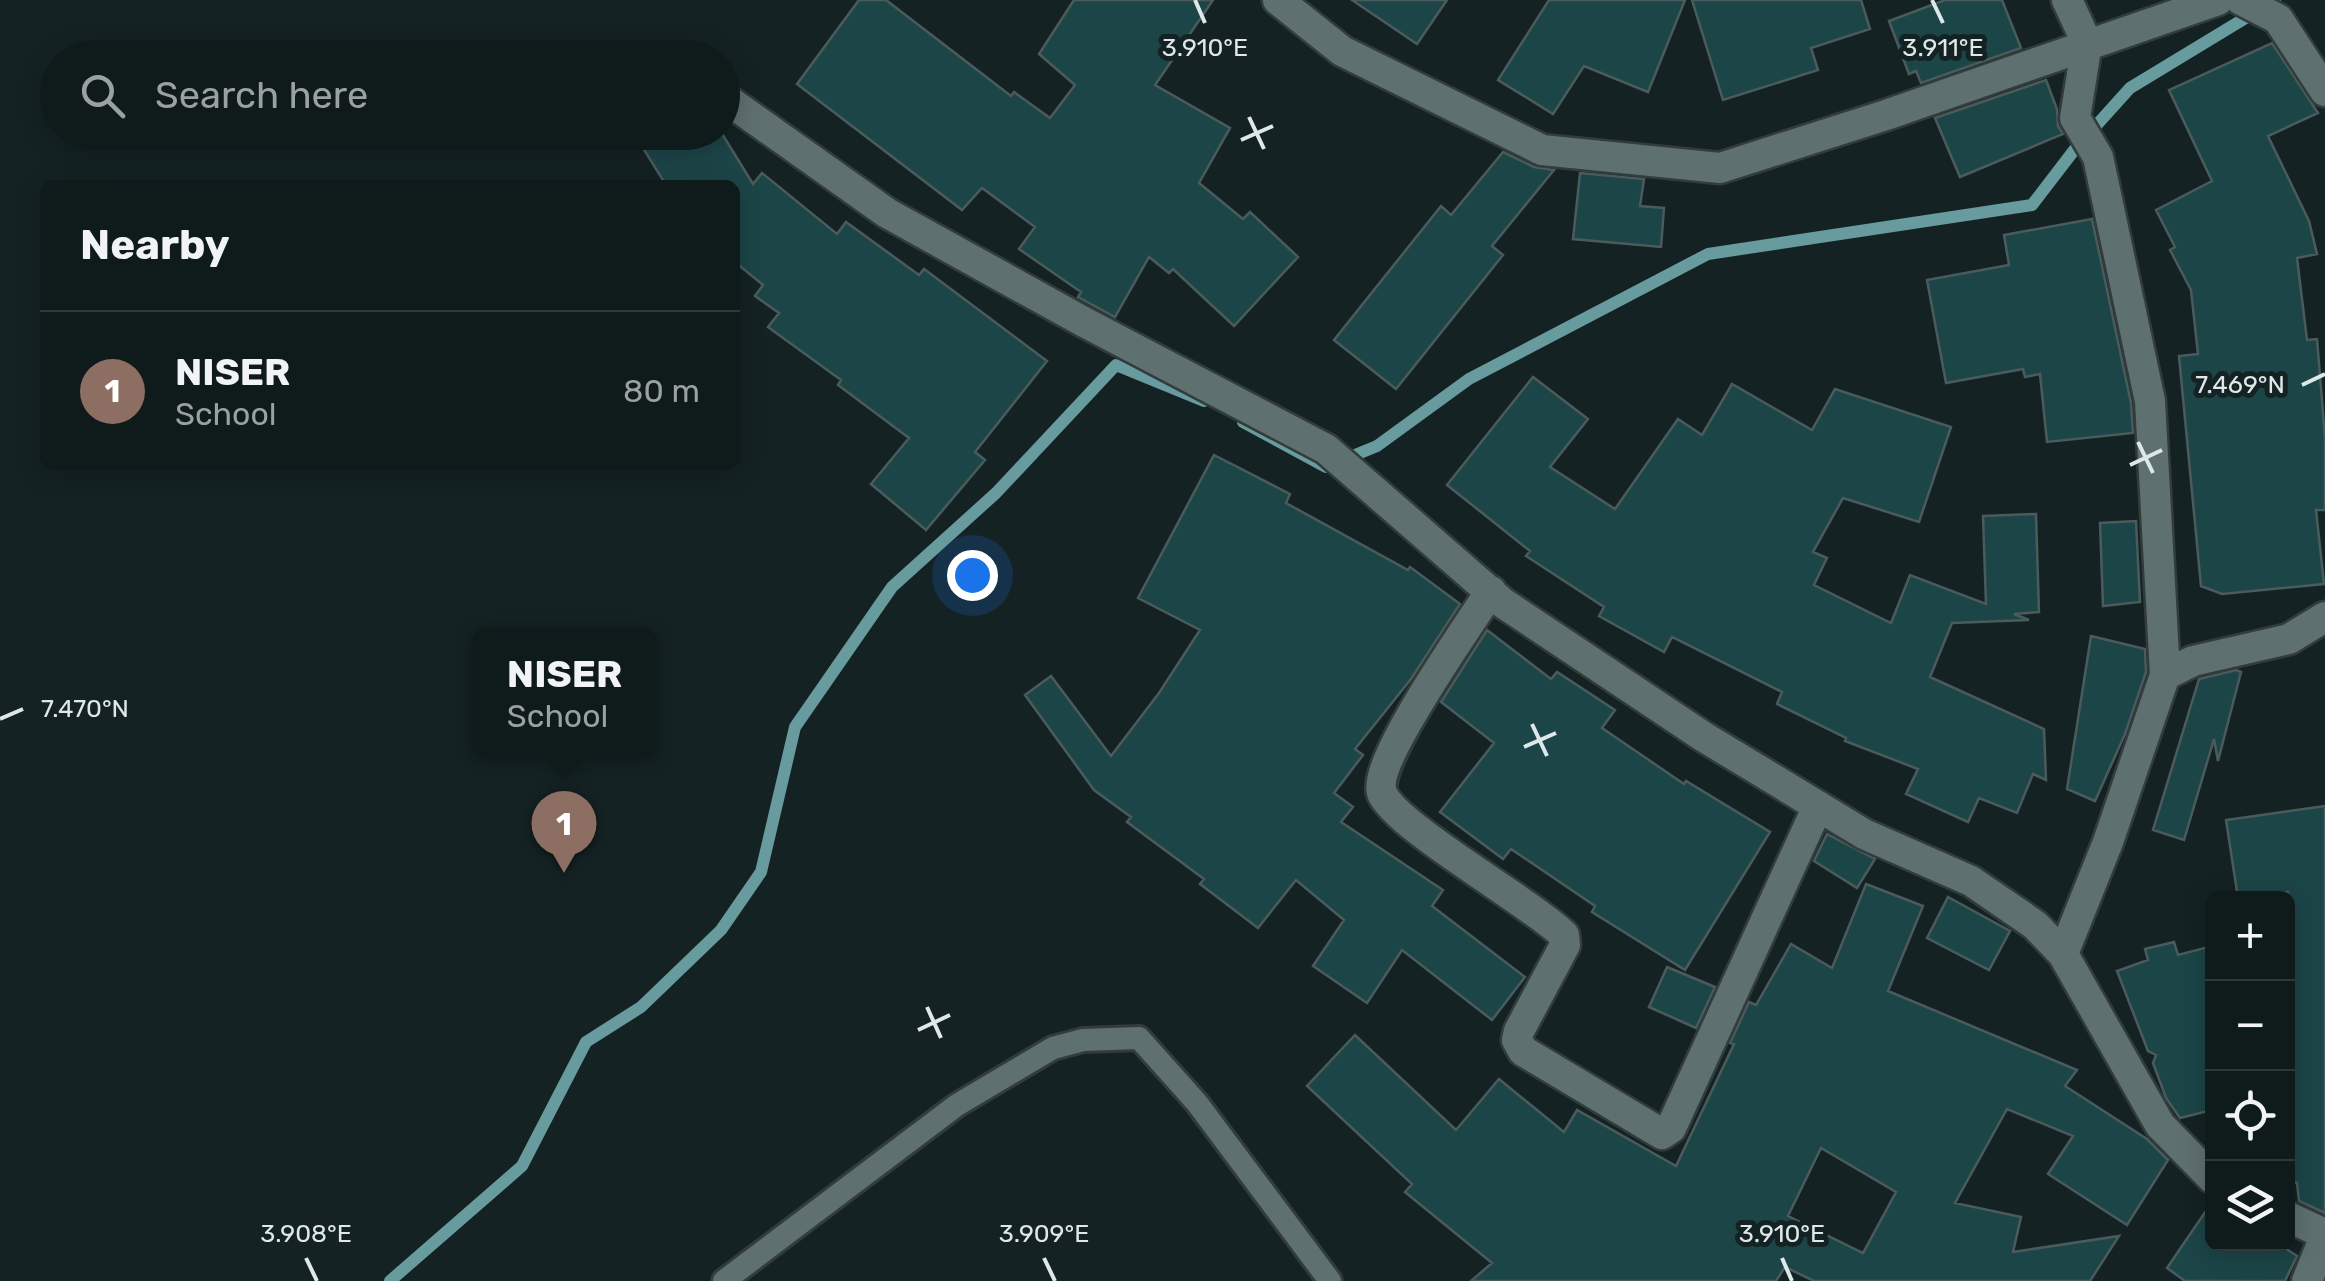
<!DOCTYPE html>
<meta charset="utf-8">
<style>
:root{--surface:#0f1a1a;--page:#182323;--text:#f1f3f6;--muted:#9ba1a2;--line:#2f3839;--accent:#eaaa38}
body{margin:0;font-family:Rubik,sans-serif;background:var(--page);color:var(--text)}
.controls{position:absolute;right:30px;bottom:30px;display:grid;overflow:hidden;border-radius:15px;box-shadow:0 5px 25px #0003}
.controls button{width:90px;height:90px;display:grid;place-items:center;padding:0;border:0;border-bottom:2px solid var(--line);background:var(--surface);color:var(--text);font:50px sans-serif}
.you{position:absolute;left:972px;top:575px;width:35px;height:35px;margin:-25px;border:8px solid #fff;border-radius:50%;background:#1a73e8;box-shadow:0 0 0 15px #1a73e833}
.badge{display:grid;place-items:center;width:65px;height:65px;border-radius:50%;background:var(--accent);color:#fff;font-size:32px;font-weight:700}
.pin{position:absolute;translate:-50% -82px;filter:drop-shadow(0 2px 5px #0008)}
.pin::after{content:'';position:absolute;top:52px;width:35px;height:30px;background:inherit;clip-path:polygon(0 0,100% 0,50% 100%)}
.popup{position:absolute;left:472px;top:628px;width:185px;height:130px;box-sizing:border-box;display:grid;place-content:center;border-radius:15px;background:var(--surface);filter:drop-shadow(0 2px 8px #0005);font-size:32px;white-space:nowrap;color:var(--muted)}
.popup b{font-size:38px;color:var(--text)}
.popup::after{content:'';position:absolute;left:50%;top:100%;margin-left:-20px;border:20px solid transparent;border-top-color:var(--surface)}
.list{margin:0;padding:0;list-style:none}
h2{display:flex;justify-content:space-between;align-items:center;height:130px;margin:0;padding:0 40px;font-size:42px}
h2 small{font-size:32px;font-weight:400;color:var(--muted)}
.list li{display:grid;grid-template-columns:65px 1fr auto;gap:30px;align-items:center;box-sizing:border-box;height:160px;padding:0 40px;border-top:2px solid var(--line)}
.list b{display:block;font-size:38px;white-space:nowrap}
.list p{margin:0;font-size:32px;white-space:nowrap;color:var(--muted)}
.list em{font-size:32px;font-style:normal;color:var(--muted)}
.icon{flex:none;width:55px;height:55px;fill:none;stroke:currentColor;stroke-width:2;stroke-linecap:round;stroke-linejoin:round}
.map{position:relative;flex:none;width:2325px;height:1281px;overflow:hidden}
.search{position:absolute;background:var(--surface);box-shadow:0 5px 25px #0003;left:40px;top:40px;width:700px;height:110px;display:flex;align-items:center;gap:25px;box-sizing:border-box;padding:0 35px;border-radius:55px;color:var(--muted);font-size:38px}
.panel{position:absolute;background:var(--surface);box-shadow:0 5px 25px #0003;left:40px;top:180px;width:700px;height:290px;border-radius:15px}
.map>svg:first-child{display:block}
</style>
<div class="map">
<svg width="2325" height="1281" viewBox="0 0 2325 1281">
<rect width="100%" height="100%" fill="#142223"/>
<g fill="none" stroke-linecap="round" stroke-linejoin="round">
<!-- stream -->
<path stroke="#689b9e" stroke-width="12" d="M1243 422 1326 467 1377 446 1469 379 1708 254 2032 205 2075 149 2130 88 2275 0
M390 1281 522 1166 586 1042 641 1007 721 930 761 872 795 727 892 587 996 493 1116 365 1204 401"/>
</g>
<!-- building -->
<path fill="#1c4548" stroke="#4b5b5c" stroke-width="2.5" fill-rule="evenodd" d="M859 0H886L1011 96 1014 92 1050 118 1075 85 1039 54 1074 0H1213L1155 85 1230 128 1199 183 1243 219 1250 212 1298 257 1234 326 1173 269 1169 273 1149 257 1115 317 1078 297 1081 292 1019 249 1035 227 982 188 962 210 797 84Z
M1352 0H1447L1417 44Z
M1549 0H1685L1648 92 1584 66 1553 114 1498 80Z
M1692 0H1861L1870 29 1811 48 1818 70 1723 100Z
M1945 0H2002L2021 48 1921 83 1916 71 1909 74 1889 21Z
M2272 43 2318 113 2268 136 2309 221 2317 254 2297 258 2307 340 2317 339 2325 438V510H2316L2324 584 2222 594 2201 586 2179 356 2198 354 2191 290 2170 250 2175 247 2156 210 2212 181 2169 90Z
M2046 80 2057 109 2058 126 2063 134 1960 177 1935 118Z
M633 132H721L753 184 762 173 837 234 846 222 919 275 924 269 1047 361 975 452 985 460 926 530 871 484 909 438 838 385 841 380 768 327 779 313 755 296 763 285 735 262V185H666Z
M1503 152 1534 167 1554 170 1492 246 1503 255 1396 389 1334 340 1441 206 1451 215Z
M1580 173 1644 179 1640 206 1664 208 1661 247 1573 239Z
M2092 219 2131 403 2133 433 2047 442 2040 374 2025 377 2023 369 1946 383 1927 280 2009 265 2004 235Z
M1533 377 1588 419 1550 467 1615 509 1678 419 1702 435 1732 384 1812 430 1835 389 1951 427 1919 522 1843 498 1813 552 1827 558 1814 585 1891 623 1910 575 1986 604 1983 516 2036 514 2039 612 2014 614 2029 620 1952 623 1930 677 2044 729 2046 780 2033 774 2017 813 1979 798 1968 822 1906 794 1918 769 1845 741 1846 738 1777 704 1782 692 1672 637 1664 652 1599 616 1604 607 1526 556 1530 551 1447 485Z
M1214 455 1290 494 1286 503 1408 570 1410 567 1460 604 1411 679 1355 749 1363 755 1334 793 1353 807 1341 822 1443 890 1432 906 1525 977 1492 1020 1402 950 1367 1003 1313 966 1344 920 1296 880 1258 928 1200 884 1204 879 1127 822 1131 817 1094 790 1025 695 1051 676 1111 756 1159 693 1200 630 1138 598Z
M2136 521 2140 602 2103 606 2100 523Z
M1487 630 1551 679 1557 672 1615 710 1602 728 1684 784 1686 781 1770 832 1685 970 1592 912 1595 906 1511 849 1503 859 1440 812 1494 743 1441 702Z
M2091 636 2145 649 2146 672 2125 734 2095 801 2067 789Z
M2236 670 2241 672 2218 761 2214 739 2184 840 2153 830 2199 679Z
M2325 806V1213L2299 1201 2297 1183 2288 1180V1140L2293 1142 2288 1093 2291 1089 2288 1090V892L2238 898 2226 820Z
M1827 834 1875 859 1857 888 1814 861Z
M1866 884 1923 906 1888 991 2077 1070 2065 1086 2147 1139 2168 1160 2127 1225 2048 1174 2073 1136 2007 1109 1955 1203 2021 1217 2013 1252 2119 1236 2090 1281H1814L1785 1267 1776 1281H1471L1492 1263 1405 1192 1412 1184 1307 1086 1355 1035 1456 1130 1499 1079 1564 1132 1577 1110 1676 1166 1734 1044 1730 1043 1749 1002 1756 1005 1791 944 1832 968ZM1821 1148 1896 1192 1863 1253 1788 1216Z
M1948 897 2010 931 1989 970 1927 938Z
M2174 942 2178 955 2212 946V1110L2180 1118 2166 1098 2153 1063 2156 1055 2148 1051 2117 971 2148 960 2145 949Z
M1667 967 1715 987 1696 1028 1649 1007Z
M2212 1202V1244H2279L2297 1256 2285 1281H2185L2167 1268Z"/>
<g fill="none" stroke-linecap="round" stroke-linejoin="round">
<defs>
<path id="service" d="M724 1281 957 1105 1053 1048 1083 1040 1139 1038 1197 1103 1330 1281"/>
<path id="minor" d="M1278 0 1342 51 1542 150 1720 168 1886 115 2218 0
M2067 0 2087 43 2075 118 2098 157 2150 401 2165 675
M2241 0 2278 19 2325 91
M722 96 887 213 1084 322 1326 449 1503 603 1704 737 1864 834 1971 881 2035 925 2063 954 2160 1125 2212 1178
M1491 591C1471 622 1371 763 1382 793 1395 826 1530 902 1564 935L1565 945 1519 1031 1517 1040 1523 1051 1662 1134 1671 1128 1818 806
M2063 954 2108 842 2165 675 2193 661 2289 639 2325 617
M2288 1217 2325 1234
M2307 1281 2325 1236"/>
</defs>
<!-- service casing -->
<use href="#service" stroke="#323c3c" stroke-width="28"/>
<!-- minor casing -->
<use href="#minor" stroke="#323c3c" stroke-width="35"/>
<!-- service -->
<use href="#service" stroke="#5f7071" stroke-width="22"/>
<!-- minor -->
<use href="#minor" stroke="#5f7071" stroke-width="30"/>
</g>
<!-- ticks -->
<path fill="none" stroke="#dfe8e8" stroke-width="4" d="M1195 0 1205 23M1932 0 1943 23M1249 117 1264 149M1241 140 1273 126M2302 385 2325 374M2138 442 2153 473M2130 465 2162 450M0 719 23 709M1532 724 1547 756M1524 747 1556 733M927 1007 941 1038M918 1030 950 1015M306 1258 317 1281M1044 1258 1055 1281M1782 1258 1792 1281"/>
<g font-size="25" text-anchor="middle" fill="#dfe8e8" stroke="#142223" stroke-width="10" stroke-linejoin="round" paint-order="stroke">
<text x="1205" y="56">3.910°E</text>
<text x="1943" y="56">3.911°E</text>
<text x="2240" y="393">7.469°N</text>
<text x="85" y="717">7.470°N</text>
<text x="306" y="1242">3.908°E</text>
<text x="1044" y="1242">3.909°E</text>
<text x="1782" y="1242">3.910°E</text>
</g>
</svg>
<div class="controls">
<button>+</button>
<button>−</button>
<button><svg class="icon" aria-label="locate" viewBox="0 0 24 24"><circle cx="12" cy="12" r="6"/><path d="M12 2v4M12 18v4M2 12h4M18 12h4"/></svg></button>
<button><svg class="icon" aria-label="layers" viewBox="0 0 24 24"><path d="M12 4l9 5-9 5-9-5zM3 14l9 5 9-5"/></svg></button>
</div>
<div class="you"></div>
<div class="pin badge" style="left:564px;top:873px;background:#8d6e63">1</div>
<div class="popup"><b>NISER</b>School</div>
<div class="search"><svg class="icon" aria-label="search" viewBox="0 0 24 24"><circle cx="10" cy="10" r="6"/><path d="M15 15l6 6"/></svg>Search here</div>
<section class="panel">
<h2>Nearby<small></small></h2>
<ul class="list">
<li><span class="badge" style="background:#8d6e63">1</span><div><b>NISER</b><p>School</p></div><em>80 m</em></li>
</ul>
</section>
</div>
